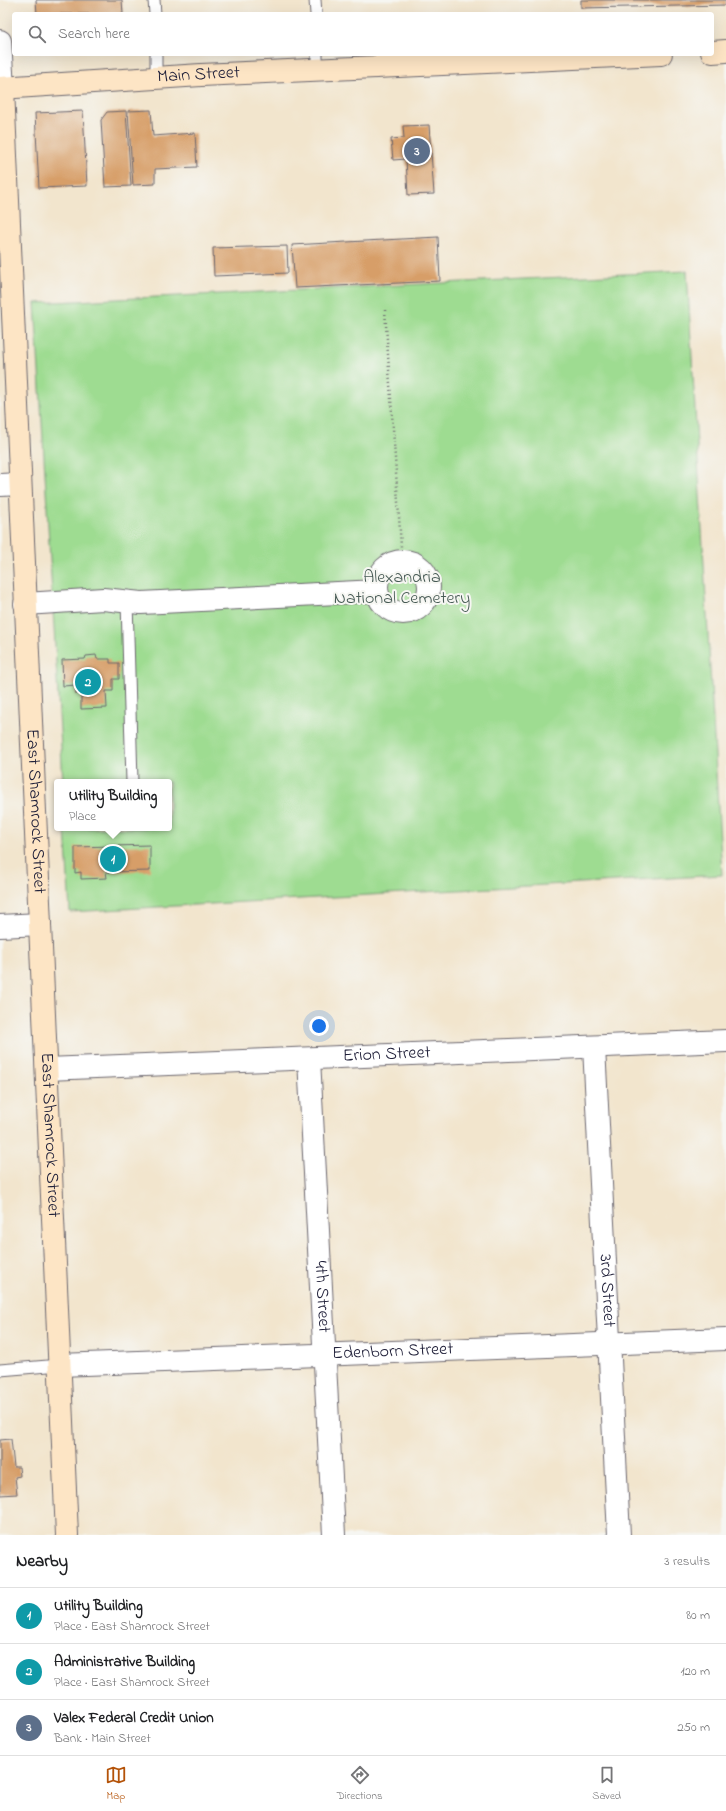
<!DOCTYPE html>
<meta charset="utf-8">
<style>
:root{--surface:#fff;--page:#f6f6f6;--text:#202124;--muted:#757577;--line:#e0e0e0;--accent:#b45309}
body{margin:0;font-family:"Indie Flower",sans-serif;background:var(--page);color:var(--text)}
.you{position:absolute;left:319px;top:1026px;width:14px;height:14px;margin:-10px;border:3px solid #fff;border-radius:50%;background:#1a73e8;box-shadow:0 0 0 6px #1a73e833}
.badge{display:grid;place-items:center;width:26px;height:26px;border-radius:50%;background:var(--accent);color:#fff;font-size:13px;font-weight:700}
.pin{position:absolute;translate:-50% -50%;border:2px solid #fff;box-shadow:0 1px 4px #0006}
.popup{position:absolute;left:54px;top:779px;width:118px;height:52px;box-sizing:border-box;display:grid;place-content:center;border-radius:4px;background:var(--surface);filter:drop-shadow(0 1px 3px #0005);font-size:13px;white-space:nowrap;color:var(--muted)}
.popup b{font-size:15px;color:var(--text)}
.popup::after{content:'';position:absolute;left:50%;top:100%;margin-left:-8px;border:8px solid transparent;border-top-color:var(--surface)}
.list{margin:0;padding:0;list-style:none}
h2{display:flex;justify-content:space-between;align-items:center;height:52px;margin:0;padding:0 16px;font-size:17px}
h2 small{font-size:13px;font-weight:400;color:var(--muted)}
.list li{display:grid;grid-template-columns:26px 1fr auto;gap:12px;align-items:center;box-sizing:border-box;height:56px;padding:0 16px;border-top:1px solid var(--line)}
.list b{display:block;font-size:15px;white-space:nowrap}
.list p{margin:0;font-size:13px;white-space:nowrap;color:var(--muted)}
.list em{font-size:13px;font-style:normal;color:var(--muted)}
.icon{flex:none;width:22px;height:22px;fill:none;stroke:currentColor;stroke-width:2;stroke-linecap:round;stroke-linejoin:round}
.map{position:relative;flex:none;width:726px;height:1535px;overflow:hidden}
.search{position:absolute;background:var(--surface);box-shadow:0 4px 16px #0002;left:12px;right:12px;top:12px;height:44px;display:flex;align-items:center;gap:10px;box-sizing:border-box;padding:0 14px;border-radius:4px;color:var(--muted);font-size:15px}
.sheet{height:220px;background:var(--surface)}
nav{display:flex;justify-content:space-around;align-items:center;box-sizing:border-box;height:56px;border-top:1px solid var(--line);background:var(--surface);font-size:11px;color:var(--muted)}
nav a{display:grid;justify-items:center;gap:2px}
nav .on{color:var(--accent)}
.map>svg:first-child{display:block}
</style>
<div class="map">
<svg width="726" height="1535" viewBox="0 0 726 1535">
<rect width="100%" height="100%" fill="#f6f6f2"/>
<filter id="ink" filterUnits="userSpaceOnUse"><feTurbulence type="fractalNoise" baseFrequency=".025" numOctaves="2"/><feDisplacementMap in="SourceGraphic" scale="8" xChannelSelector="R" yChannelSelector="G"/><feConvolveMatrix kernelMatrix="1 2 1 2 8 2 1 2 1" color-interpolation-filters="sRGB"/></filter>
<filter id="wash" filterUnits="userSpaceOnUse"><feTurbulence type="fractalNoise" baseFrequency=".012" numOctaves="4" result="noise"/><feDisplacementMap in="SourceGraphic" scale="16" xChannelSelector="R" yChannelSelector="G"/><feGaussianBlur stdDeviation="0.9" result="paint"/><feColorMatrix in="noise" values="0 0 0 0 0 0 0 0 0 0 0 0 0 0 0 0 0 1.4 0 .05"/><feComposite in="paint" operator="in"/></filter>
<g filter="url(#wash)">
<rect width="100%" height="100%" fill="#f2e5cd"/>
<!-- green -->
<path fill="#9edc91" stroke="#607f66" d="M687 271 722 875 70 912 65 828H169V782H63L35 303Z"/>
<g id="blocks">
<!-- building -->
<path fill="#d79e68" d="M36 0H122L123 14H37Z
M581 0H726V5L581 8Z
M151 110 153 136 195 133 197 167 155 169V184L133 185 128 111Z
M83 111 87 186 39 188 35 113Z
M126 111 131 186 105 187 101 120 107 112Z
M429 125 434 194 408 195 406 159 393 160 391 139 404 138 403 126Z
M438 237 440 281 295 288 292 245Z
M287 246 288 273 214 276 213 248Z
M96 655 97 659H110V663H119V679H113V691H106L107 708 81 709V693L76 694V685L63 686 62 660 85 659 86 656Z
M150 845V871L106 872 107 878 81 879V872L75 873V847Z
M11 1439 14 1467H19L20 1476 15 1477 17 1494 0 1495V1440Z"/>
</g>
</g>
<g filter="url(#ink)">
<use href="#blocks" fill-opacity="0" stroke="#6b666e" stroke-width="1"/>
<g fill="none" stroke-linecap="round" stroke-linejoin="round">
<defs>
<path id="service" d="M154 0 155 14
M315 0 316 14
M156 54V79
M317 54V70
M127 601 132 782
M0 1370 60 1365"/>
<g id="minor">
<path d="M0 485 20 484"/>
<circle cx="403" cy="587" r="26"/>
<path d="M25 604 103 599 141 603 377 591"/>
<path d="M0 926 40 924"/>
<path id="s1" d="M594 1047 619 1535"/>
<path id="s2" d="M309 1059 334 1535"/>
<path id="s3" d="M47 1069 726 1041"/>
<path id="s4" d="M60 1365 726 1339"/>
</g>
<path id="tertiary" d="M0 41 3 88"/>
<g id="secondary">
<path d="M712 52 726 51"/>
<path id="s5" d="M0 88 201 75 661 54"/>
<path id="s6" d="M3 88 67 1535"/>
</g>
</defs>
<!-- service casing -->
<use href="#service" stroke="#6b666e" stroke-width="13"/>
<!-- minor casing -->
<use href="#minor" stroke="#6b666e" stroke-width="24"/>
<!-- tertiary casing -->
<use href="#tertiary" stroke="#6b666e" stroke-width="24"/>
<!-- secondary casing -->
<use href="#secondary" stroke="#6b666e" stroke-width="24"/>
<!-- path -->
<path stroke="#6b666e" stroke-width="2.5" stroke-dasharray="1 3" stroke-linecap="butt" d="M385 310 402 561"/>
<!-- service -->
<use href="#service" stroke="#fff" stroke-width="11"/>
<!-- minor -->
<use href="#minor" stroke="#fff" stroke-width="22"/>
<!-- tertiary -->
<use href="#tertiary" stroke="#fff" stroke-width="22"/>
<!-- secondary -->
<use href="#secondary" stroke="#fde5c5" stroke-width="22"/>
</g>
</g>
<g text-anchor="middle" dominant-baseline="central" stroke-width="4" stroke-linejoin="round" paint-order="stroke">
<!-- street labels -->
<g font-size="18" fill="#22223b" stroke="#f6f6f2">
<text stroke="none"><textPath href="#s5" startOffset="199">Main Street</textPath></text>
<text stroke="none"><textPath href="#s6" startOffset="724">East Shamrock Street</textPath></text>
<text stroke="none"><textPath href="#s3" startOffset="340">Erion Street</textPath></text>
<text stroke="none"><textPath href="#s6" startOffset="1048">East Shamrock Street</textPath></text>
<text stroke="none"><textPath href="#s1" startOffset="244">3rd Street</textPath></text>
<text stroke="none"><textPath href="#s2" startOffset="238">4th Street</textPath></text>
<text stroke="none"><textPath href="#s4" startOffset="333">Edenborn Street</textPath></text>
</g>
<!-- park labels -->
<g font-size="18" fill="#475a55" stroke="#f6f6f2">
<text x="402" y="578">Alexandria<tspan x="402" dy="21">National Cemetery</tspan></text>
</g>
</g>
</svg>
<div class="you"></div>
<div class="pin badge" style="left:113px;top:859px;background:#0f9aa8">1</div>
<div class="popup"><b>Utility Building</b>Place</div>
<div class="pin badge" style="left:88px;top:682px;background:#0f9aa8">2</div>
<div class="pin badge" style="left:417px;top:151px;background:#5c6f8a">3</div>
<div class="search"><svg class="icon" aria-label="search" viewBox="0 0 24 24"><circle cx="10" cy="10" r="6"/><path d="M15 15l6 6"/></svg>Search here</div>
</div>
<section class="sheet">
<h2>Nearby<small>3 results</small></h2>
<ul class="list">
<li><span class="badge" style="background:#0f9aa8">1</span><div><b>Utility Building</b><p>Place · East Shamrock Street</p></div><em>80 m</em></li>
<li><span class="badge" style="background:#0f9aa8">2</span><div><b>Administrative Building</b><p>Place · East Shamrock Street</p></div><em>120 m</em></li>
<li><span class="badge" style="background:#5c6f8a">3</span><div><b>Valex Federal Credit Union</b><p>Bank · Main Street</p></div><em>250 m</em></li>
</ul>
</section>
<nav>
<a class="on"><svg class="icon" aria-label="map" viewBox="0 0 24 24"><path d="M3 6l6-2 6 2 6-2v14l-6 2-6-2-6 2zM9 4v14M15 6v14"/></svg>Map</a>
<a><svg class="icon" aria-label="directions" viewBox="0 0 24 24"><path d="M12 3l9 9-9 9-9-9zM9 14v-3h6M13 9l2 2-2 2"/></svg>Directions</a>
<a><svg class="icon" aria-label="saved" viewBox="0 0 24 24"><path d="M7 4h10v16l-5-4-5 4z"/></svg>Saved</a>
</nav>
